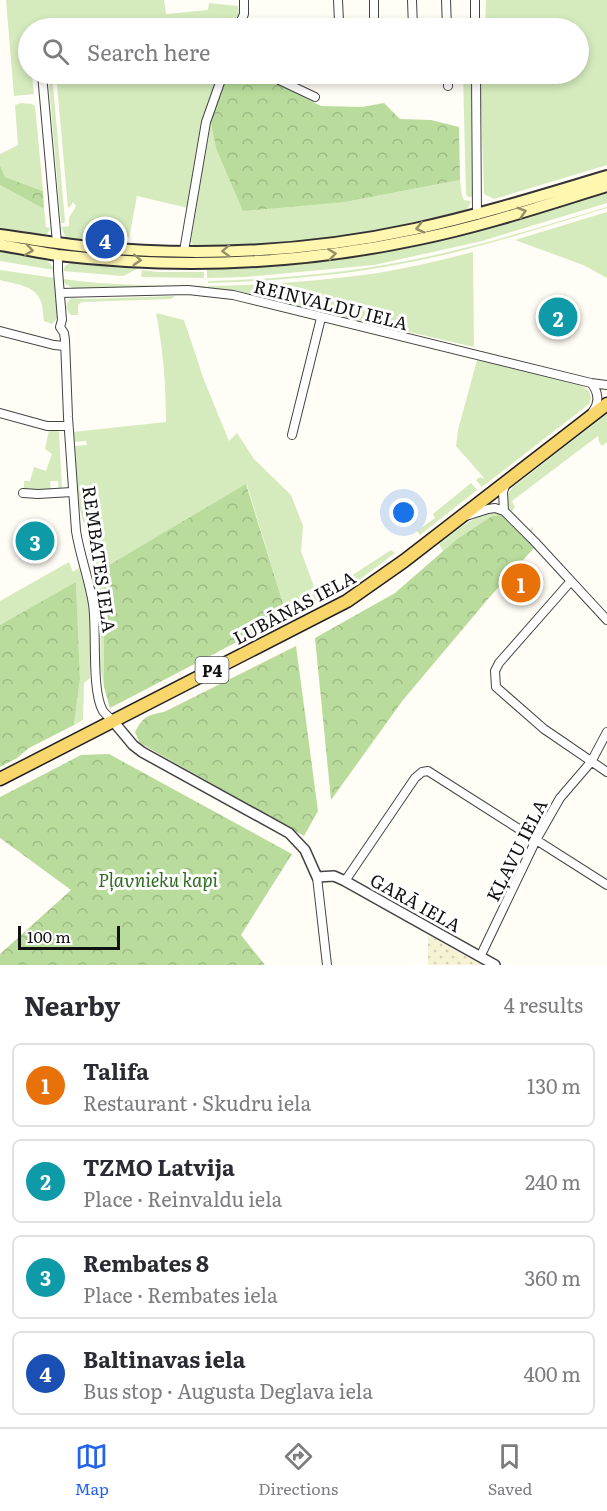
<!DOCTYPE html>
<meta charset="utf-8">
<style>
:root{--surface:#fff;--page:#f2f2f3;--text:#2b2b33;--muted:#7c7c81;--line:#e1e1e2;--accent:#2563eb}
body{margin:0;font-family:Literata,serif;background:var(--page);color:var(--text)}
.scale{position:absolute;left:18px;bottom:15px;width:102px;box-sizing:border-box;padding-left:6px;border:3px solid #111;border-top:0;font-size:16px;line-height:21px;white-space:nowrap;color:#111;-webkit-text-stroke:4px #fff;paint-order:stroke}
.you{position:absolute;left:404px;top:513px;width:21px;height:21px;margin:-15px;border:4px solid #fff;border-radius:50%;background:#1a73e8;box-shadow:0 0 0 9px #1a73e833}
.badge{display:grid;place-items:center;width:39px;height:39px;border-radius:50%;background:var(--accent);color:#fff;font-size:20px;font-weight:700}
.pin{position:absolute;translate:-50% -50%;border:3px solid #fff;box-shadow:0 2px 6px #0006}
.list{margin:0;padding:0;list-style:none}
h2{display:flex;justify-content:space-between;align-items:center;height:78px;margin:0;padding:0 24px;font-size:26px}
h2 small{font-size:20px;font-weight:400;color:var(--muted)}
.list li{display:grid;grid-template-columns:39px 1fr auto;gap:18px;align-items:center;box-sizing:border-box;height:84px;margin:0 12px 12px;padding:0 12px;border:2px solid var(--line);border-radius:9px}
.list b{display:block;font-size:22px;white-space:nowrap}
.list p{margin:0;font-size:20px;white-space:nowrap;color:var(--muted)}
.list em{font-size:20px;font-style:normal;color:var(--muted)}
.icon{flex:none;width:33px;height:33px;fill:none;stroke:currentColor;stroke-width:2;stroke-linecap:round;stroke-linejoin:round}
.map{position:relative;flex:none;width:607px;height:965px;overflow:hidden}
.search{position:absolute;background:var(--surface);box-shadow:0 3px 9px #0003;left:18px;right:18px;top:18px;height:66px;display:flex;align-items:center;gap:15px;box-sizing:border-box;padding:0 21px;border-radius:33px;color:var(--muted);font-size:22px}
.sheet{height:462px;background:var(--surface)}
nav{display:flex;justify-content:space-around;align-items:center;box-sizing:border-box;height:84px;border-top:2px solid var(--line);background:var(--surface);font-size:16px;color:var(--muted)}
nav a{display:grid;justify-items:center;gap:3px}
nav .on{color:var(--accent)}
.map>svg:first-child{display:block}
</style>
<div class="map">
<svg width="607" height="965" viewBox="0 0 607 965">
<defs>
<pattern id="farmland-dots" width="8" height="8" patternUnits="userSpaceOnUse" patternTransform="scale(1.5)"><rect width="8" height="8" fill="#f6f3d4"/><path d="M2 2h.1M6 6h.1" fill="none" stroke="#d2cfb5" stroke-width="1.8" stroke-linecap="round"/></pattern>
<pattern id="forest-crowns" width="20" height="18" patternUnits="userSpaceOnUse" patternTransform="scale(1.5)"><rect width="20" height="18" fill="#b9dc9c"/><path d="M2 6a3 3 0 1 1 6 0M12 15a3 3 0 1 1 6 0" fill="none" stroke="#9ebc85"/></pattern>
</defs>
<rect width="100%" height="100%" fill="#fffdf5"/>
<!-- farmland -->
<path fill="url(#farmland-dots)" d="M428 935 476 962 482 965H428Z"/>
<!-- grass -->
<path fill="#d5ebbd" d="M6 0H164L166 14 208 10 209 3 238 6 239 16 234 28H28V74H36L32 75 34 94 14 96Z
M486 0H607V165L494 199 484 194 480 74H578V28H485Z
M48 74H52L65 221 64 223H61Z
M56 74H219L207 109 188 208 137 196 129 238 101 236 98 240 85 242 66 238 61 227 69 226V218L76 206 73 202 70 207 68 208Z
M463 74 467 75 471 80 472 197H468L466 194Z
M21 103 32 104 35 106 43 191 5 177 0 165V154L18 145 15 105Z
M210 120 216 148 345 202 460 180 462 196 464 200 471 201 468 208 460 214C420 222 379 232 338 237 292 243 246 245 200 247L193 245 191 241Z
M0 185 44 209 46 227 50 228C48 233 48 234 44 235 34 239 10 232 0 230Z
M607 191V203L482 241 374 265 245 277 207 278V270L191 268 203 266 332 258Z
M607 207V208C550 225 493 244 435 257 360 274 284 281 208 283V281C284 279 360 272 435 255 493 242 550 224 607 207Z
M607 212V278L583 265 515 240Z
M0 249C17 252 47 251 54 270L0 261Z
M473 252 474 347 240 293 207 288 208 286C264 285 322 281 378 273 410 268 441 260 473 252Z
M73 261 139 265V268L123 276 63 271 65 266Z
M0 270 55 278 58 317 52 324 44 321C43 315 43 307 41 302 36 285 14 284 0 280Z
M142 270 158 272H204V278L141 277Z
M63 279C110 286 157 285 205 286V289L184 287 73 288 65 284Z
M175 296 171 299 82 302 78 305V315H71C65 309 65 304 71 298L86 299Z
M156 313 184 320 204 380 229 441 237 433 254 459 291 495 303 526 301 551 317 595 335 586 340 593 320 603 319 601 287 616 247 485 104 568V687L100 667 101 619 93 584 92 562 98 558 88 540 78 502 74 446 87 445 86 441 74 442 73 432 166 422C166 385 163 349 156 313Z
M477 360 580 385 589 391 591 398 589 404 482 487 476 480 480 477 485 479 456 446 458 430Z
M607 414V442L602 446 599 442 598 436 512 501 515 507 512 511 529 530 533 527 532 532 529 531 508 508 506 496 513 487Z
M49 430H58L59 432 62 490H59L58 481H50L51 491H40L24 489V481H30L34 467 46 471 52 454 45 449Z
M471 483 477 490 420 535 417 531 435 518 433 514Z
M498 511 501 515 492 516 457 539 443 551 439 544C456 531 476 513 498 511Z
M391 550 395 553 359 580 358 583 345 591 340 583Z
M69 562 73 572 79 568 83 581 92 617 90 678 84 683 83 720 74 725 80 679 76 583 0 625V601Z"/>
<!-- forest -->
<path fill="url(#forest-crowns)" d="M232 74 266 78 321 106 362 107 384 103 400 119 431 120 459 127 460 180 345 202 243 211 216 148 210 120 225 78Z
M0 165 5 177 43 191 44 209 0 185Z
M246 484 287 616 110 708 104 687V568Z
M501 515 534 548 488 599 403 700 331 800 315 638 395 593 457 539 492 516Z
M76 582 80 679 74 725 29 748 17 758 0 767V625Z
M296 646 318 811 304 836 140 743 135 732C143 717 147 715 164 712Z
M109 754 292 854 241 935 265 965H0V954L71 890 0 838V797L81 755Z"/>
<g fill="none" stroke-linecap="round" stroke-linejoin="round">
<defs>
<path id="minor" d="M338 0 339 22
M374 0V21
M412 0 413 28
M446 0 447 28
M475 0V28
M238 28 244 14V0
M42 74 57 243
M252 74 275 78 315 97
M448 74V86
M476 74 477 215
M184 251 206 122 223 74
M58 255V271L62 320 60 327 64 333 65 340 68 417 76 531C80 556 89 579 93 604 97 630 91 691 103 711 106 715 110 718 113 721
M60 293 188 290 233 295 591 383 607 385
M0 331 54 345 65 346
M591 383C598 391 600 402 593 411
M0 413 47 426H68
M292 435 321 318
M23 493 38 494 72 492
M504 511 503 492 506 483
M466 516 488 509 495 508 504 511 535 542 607 620
M571 581 499 663 495 671 496 687 544 729 607 772
M317 877 327 965
M345 881 415 778 422 772 428 771 607 885
M480 957 536 840 560 798 591 762 607 732"/>
<path id="tertiary" d="M113 721 133 745 142 752 289 833 305 850 317 877 334 876 345 881 495 965"/>
<path id="secondary" d="M0 235C30 239 60 244 90 247 198 257 309 252 415 229 480 215 543 195 607 176
M0 245C19 248 39 252 58 255 178 269 302 264 419 239 483 226 545 205 607 186"/>
<path id="primary" d="M0 779 347 601 404 561 607 404"/>
</defs>
<!-- minor casing -->
<use href="#minor" stroke="#444" stroke-width="10"/>
<!-- tertiary casing -->
<use href="#tertiary" stroke="#444" stroke-width="12"/>
<!-- secondary casing -->
<use href="#secondary" stroke="#333" stroke-width="14"/>
<!-- primary casing -->
<use href="#primary" stroke="#222" stroke-width="15"/>
<!-- minor -->
<use href="#minor" stroke="#fff" stroke-width="8"/>
<!-- tertiary -->
<use href="#tertiary" stroke="#fff" stroke-width="9"/>
<!-- secondary -->
<use href="#secondary" stroke="#fff6b0" stroke-width="10"/>
<!-- primary -->
<use href="#primary" stroke="#f9d66b" stroke-width="12"/>
</g>
<!-- one-way arrows -->
<defs><path id="oneway-chevron" d="M-2-3.5L2.5 0L-2 3.5" fill="none" stroke-width="1.6" stroke-linecap="round" stroke-linejoin="round" transform="scale(1.5)"/></defs>
<g stroke="#948f68">
<use href="#oneway-chevron" transform="translate(522 212) rotate(-17)"/>
<use href="#oneway-chevron" transform="translate(420 228) rotate(167)"/>
<use href="#oneway-chevron" transform="translate(29 250) rotate(9)"/>
<use href="#oneway-chevron" transform="translate(226 251) rotate(178)"/>
<use href="#oneway-chevron" transform="translate(332 254) rotate(-8)"/>
<use href="#oneway-chevron" transform="translate(137 260) rotate(3)"/>
</g>
<g text-anchor="middle" dominant-baseline="central" stroke-width="6" stroke-linejoin="round" paint-order="stroke">
<!-- shield labels -->
<rect fill="#fff" stroke="#585858" stroke-width="1.5" x="195.5" y="657" width="33" height="26" rx="4.5"/>
<g font-size="16" font-weight="bold" fill="#111">
<text x="212" y="670">P4</text>
</g>
<!-- street labels -->
<g font-size="18" fill="#111" stroke="#fff">
<text transform="translate(331 304) rotate(14)">REINVALDU IELA</text>
<text transform="translate(100 559) rotate(82)">REMBATES IELA</text>
<text transform="translate(294 607) rotate(-28)">LUBĀNAS IELA</text>
<text transform="translate(516 850) rotate(-63)">KĻAVU IELA</text>
<text transform="translate(416 902) rotate(29)">GARĀ IELA</text>
</g>
<!-- park labels -->
<g font-size="18" font-style="italic" fill="#2f6b1f" stroke="#fff">
<text x="158" y="879">Pļavnieku kapi</text>
</g>
</g>
</svg>
<div class="scale">100 m</div>
<div class="you"></div>
<div class="pin badge" style="left:521px;top:583px;background:#e8710a">1</div>
<div class="pin badge" style="left:558px;top:317px;background:#0f9aa8">2</div>
<div class="pin badge" style="left:35px;top:541px;background:#0f9aa8">3</div>
<div class="pin badge" style="left:105px;top:239px;background:#1a4fb4">4</div>
<div class="search"><svg class="icon" aria-label="search" viewBox="0 0 24 24"><circle cx="10" cy="10" r="6"/><path d="M15 15l6 6"/></svg>Search here</div>
</div>
<section class="sheet">
<h2>Nearby<small>4 results</small></h2>
<ul class="list">
<li><span class="badge" style="background:#e8710a">1</span><div><b>Talifa</b><p>Restaurant · Skudru iela</p></div><em>130 m</em></li>
<li><span class="badge" style="background:#0f9aa8">2</span><div><b>TZMO Latvija</b><p>Place · Reinvaldu iela</p></div><em>240 m</em></li>
<li><span class="badge" style="background:#0f9aa8">3</span><div><b>Rembates 8</b><p>Place · Rembates iela</p></div><em>360 m</em></li>
<li><span class="badge" style="background:#1a4fb4">4</span><div><b>Baltinavas iela</b><p>Bus stop · Augusta Deglava iela</p></div><em>400 m</em></li>
</ul>
</section>
<nav>
<a class="on"><svg class="icon" aria-label="map" viewBox="0 0 24 24"><path d="M3 6l6-2 6 2 6-2v14l-6 2-6-2-6 2zM9 4v14M15 6v14"/></svg>Map</a>
<a><svg class="icon" aria-label="directions" viewBox="0 0 24 24"><path d="M12 3l9 9-9 9-9-9zM9 14v-3h6M13 9l2 2-2 2"/></svg>Directions</a>
<a><svg class="icon" aria-label="saved" viewBox="0 0 24 24"><path d="M7 4h10v16l-5-4-5 4z"/></svg>Saved</a>
</nav>
